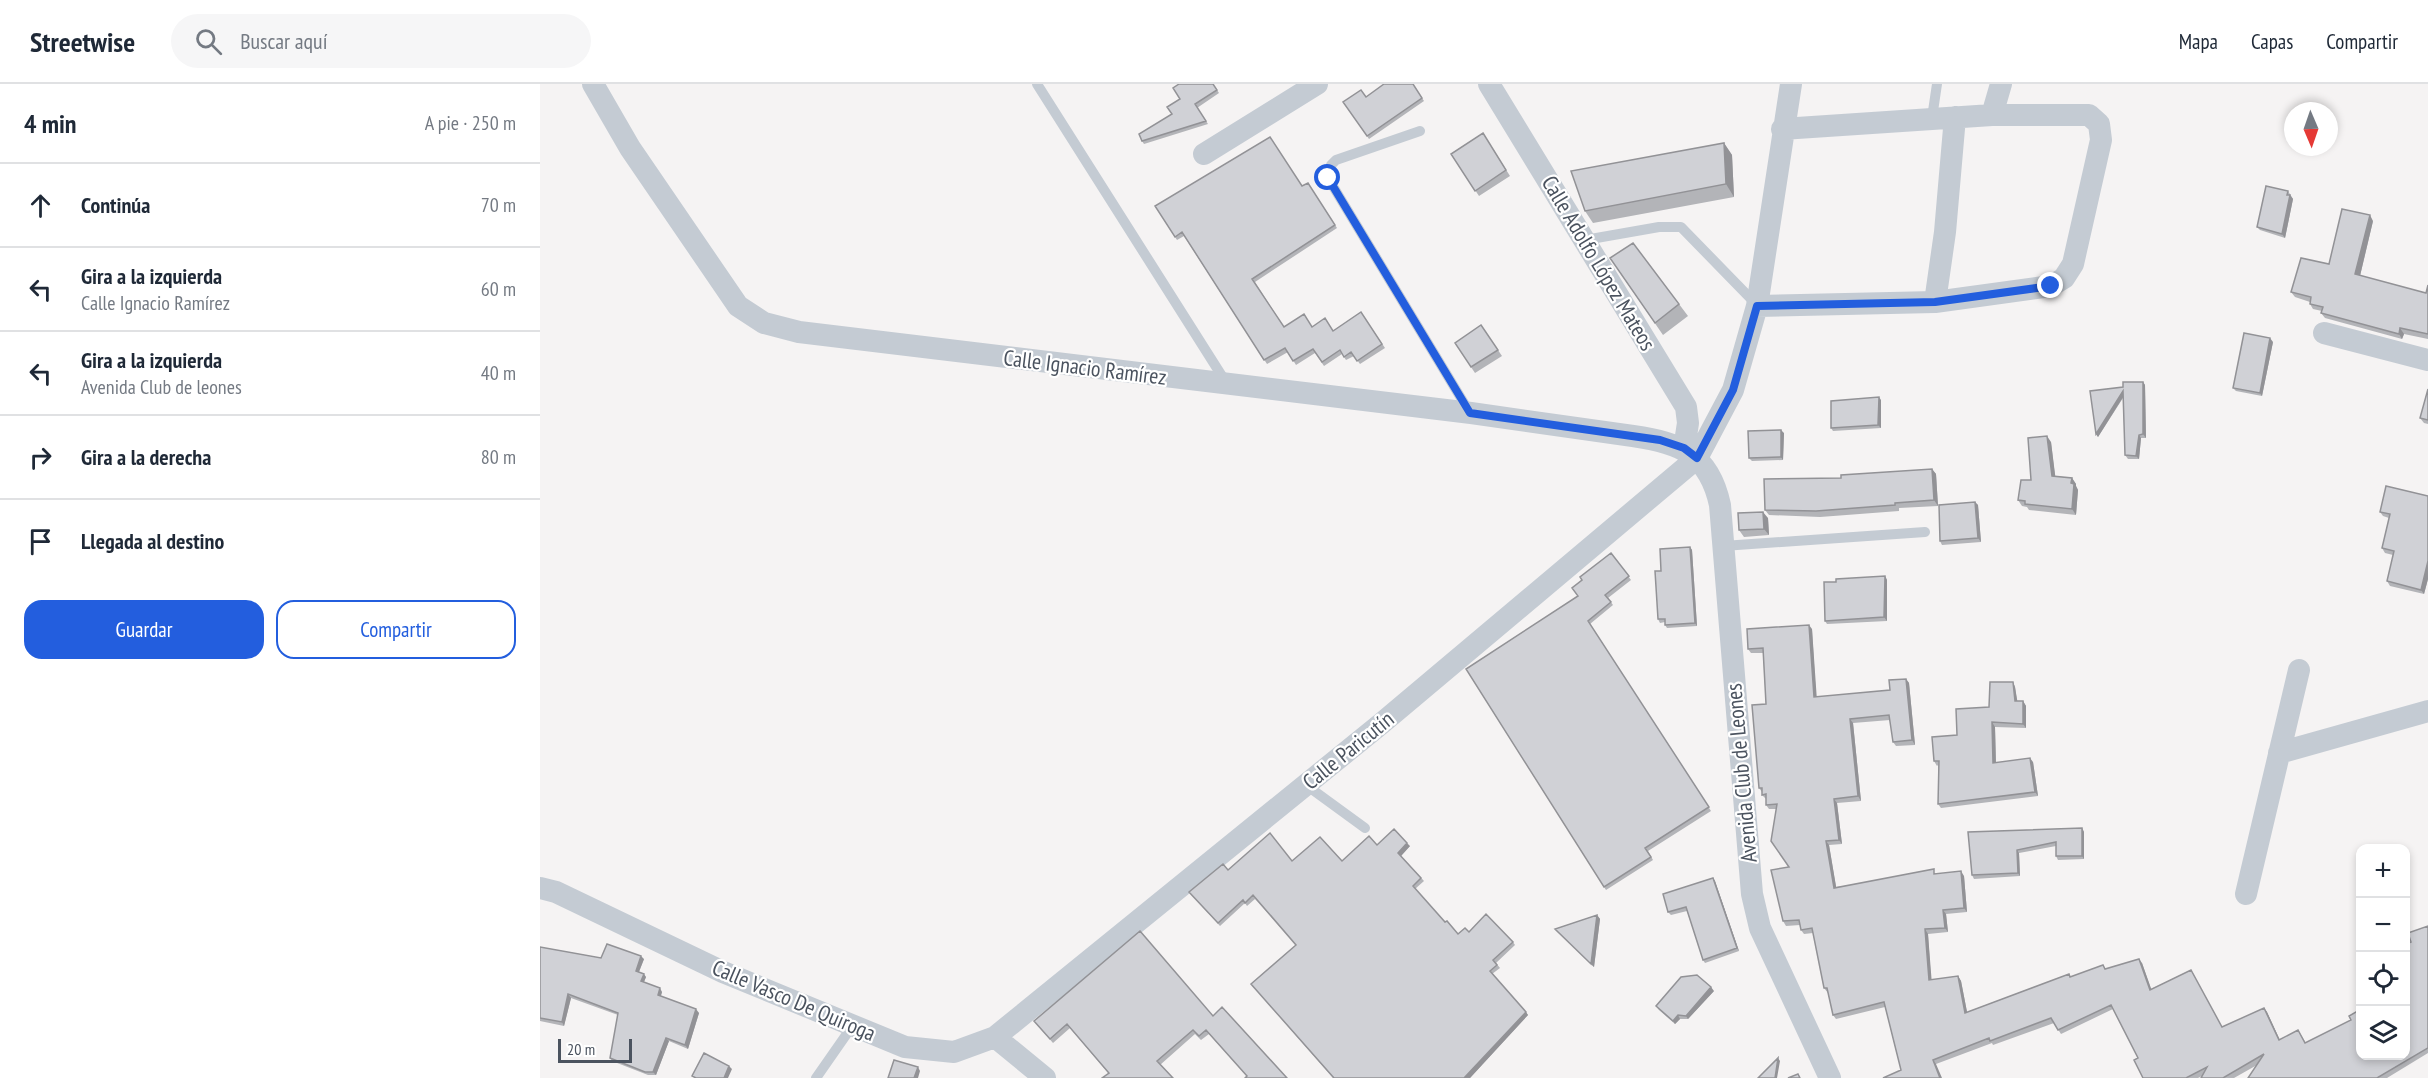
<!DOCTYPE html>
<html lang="es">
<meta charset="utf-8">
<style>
:root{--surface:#fff;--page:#f6f6f7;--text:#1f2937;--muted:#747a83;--line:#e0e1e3;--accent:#235ede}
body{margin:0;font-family:"PT Sans Narrow",sans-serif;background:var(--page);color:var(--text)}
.controls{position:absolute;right:18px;bottom:18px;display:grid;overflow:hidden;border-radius:12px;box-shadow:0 3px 9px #0003}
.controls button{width:54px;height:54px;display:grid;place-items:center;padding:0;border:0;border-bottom:2px solid var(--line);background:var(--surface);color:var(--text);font:30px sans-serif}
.compass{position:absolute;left:1744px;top:18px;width:54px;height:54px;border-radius:50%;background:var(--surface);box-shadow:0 3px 9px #0003;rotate:178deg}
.scale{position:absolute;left:18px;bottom:15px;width:74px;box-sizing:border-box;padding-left:6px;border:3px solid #4b535f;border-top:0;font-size:16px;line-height:21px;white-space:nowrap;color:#4b535f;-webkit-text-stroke:4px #fff;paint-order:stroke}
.stop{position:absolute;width:18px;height:18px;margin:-14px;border:4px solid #235ede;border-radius:50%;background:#fff}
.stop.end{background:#235ede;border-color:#fff;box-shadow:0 2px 6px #0008}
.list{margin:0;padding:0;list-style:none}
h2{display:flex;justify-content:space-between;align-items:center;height:78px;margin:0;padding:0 24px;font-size:26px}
h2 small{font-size:20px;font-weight:400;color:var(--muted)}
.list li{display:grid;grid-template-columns:39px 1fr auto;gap:18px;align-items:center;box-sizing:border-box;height:84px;padding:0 24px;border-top:2px solid var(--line)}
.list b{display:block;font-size:22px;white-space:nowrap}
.list p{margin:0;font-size:20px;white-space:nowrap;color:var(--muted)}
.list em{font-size:20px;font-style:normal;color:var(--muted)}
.actions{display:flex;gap:12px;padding:18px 24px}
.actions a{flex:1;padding:14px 0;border:2px solid var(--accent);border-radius:18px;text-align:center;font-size:21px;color:var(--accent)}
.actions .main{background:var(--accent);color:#fff}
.icon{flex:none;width:33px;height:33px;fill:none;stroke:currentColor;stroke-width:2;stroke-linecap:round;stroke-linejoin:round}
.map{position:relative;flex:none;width:1888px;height:994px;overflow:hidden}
header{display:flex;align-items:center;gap:36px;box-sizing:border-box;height:84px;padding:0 30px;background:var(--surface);border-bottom:2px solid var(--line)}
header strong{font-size:28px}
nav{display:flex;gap:33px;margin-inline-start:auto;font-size:21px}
.search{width:420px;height:54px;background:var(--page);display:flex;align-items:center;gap:15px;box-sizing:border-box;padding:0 21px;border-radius:33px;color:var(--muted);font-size:22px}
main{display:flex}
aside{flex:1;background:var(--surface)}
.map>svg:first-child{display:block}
</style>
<header>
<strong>Streetwise</strong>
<div class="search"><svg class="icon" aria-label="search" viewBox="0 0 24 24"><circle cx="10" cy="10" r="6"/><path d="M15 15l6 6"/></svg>Buscar aquí</div>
<nav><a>Mapa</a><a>Capas</a><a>Compartir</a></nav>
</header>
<main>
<aside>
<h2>4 min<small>A pie · 250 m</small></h2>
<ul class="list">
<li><svg class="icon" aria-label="ahead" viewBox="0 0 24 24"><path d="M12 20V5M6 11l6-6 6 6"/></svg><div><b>Continúa</b></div><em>70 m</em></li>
<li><svg class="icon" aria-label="left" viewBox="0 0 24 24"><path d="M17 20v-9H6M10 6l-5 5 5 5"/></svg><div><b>Gira a la izquierda</b><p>Calle Ignacio Ramírez</p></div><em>60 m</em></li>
<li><svg class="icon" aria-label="left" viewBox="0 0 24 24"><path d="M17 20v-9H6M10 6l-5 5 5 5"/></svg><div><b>Gira a la izquierda</b><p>Avenida Club de leones</p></div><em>40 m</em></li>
<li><svg class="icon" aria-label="right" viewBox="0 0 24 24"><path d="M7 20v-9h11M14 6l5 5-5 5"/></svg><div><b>Gira a la derecha</b></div><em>80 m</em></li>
<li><svg class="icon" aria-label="arrive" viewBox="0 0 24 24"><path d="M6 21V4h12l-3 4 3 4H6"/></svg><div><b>Llegada al destino</b></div></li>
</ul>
<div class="actions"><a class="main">Guardar</a><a>Compartir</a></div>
</aside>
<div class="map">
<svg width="1888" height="994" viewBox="0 0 1888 994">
<rect width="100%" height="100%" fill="#f5f3f3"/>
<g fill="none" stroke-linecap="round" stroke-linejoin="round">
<!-- lane -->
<path stroke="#c4cbd3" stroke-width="10" d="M497 0 687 300
M1392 34 1397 0
M880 47 796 76 791 81 788 94 930 329
M1045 156 1119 143H1141L1217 221
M1183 462 1385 448
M766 701 825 744
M276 994 313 941"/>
<!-- street -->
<path stroke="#c4cbd3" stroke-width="22" d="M53 0 90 64 198 222 224 239 259 248 931 329 1093 352C1141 359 1169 370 1180 421L1212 810 1220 844 1290 994
M949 0 1146 323 1148 339 1144 365
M1242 45 1452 31 1461 0
M664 70 777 0
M1395 218 1511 202 1524 194 1533 180 1561 56 1559 40 1549 31H1452
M1217 222 1395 218 1405 148 1415 33
M1784 249 1888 276
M1739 669 1888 627
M0 804 16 808 183 888 365 963 414 968 455 953 842 639 1157 374 1193 306 1217 222 1251 0
M1706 810 1759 586
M455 953 505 994"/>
</g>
<!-- wall -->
<path fill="#b3b4b8" d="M673 0 679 9 657 24 668 40 604 60 602 57 632 30Z
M873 0 884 17 829 55 803 18 826 13Z
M943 49 970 92 939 112 911 70Z
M1184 59 1192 71 1194 113 1053 139 1045 127Z
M768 99 797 144 715 198 744 243H772L793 247 821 228 845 264 820 280 814 272 806 276 802 270 784 282 775 269 756 281 748 268 727 280 644 152 637 156 615 122 763 102Z
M1748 107 1753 115 1745 154 1720 146 1717 143Z
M1833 137 1820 192 1886 209 1888 201V255L1864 250 1862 255 1785 234 1781 229 1782 227 1773 225 1770 220V218L1755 213 1751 208 1789 180Z
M1070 174 1139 220 1148 232 1123 251Z
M941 241 962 272 935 289 915 259Z
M1733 258 1722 312 1696 307 1693 304Z
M1603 298 1605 301 1606 354H1601L1599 375H1588L1585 371 1583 314 1558 353 1556 350 1583 303Z
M1888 305V340L1884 339 1880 334Z
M1341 316V344L1293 347 1291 344Z
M1244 349 1243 376 1212 377 1209 374Z
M1511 358 1515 392 1532 394 1536 400V402L1538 406 1536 431 1489 426 1487 423 1482 422 1478 416 1491 396Z
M1392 385 1396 390 1398 422 1359 424V427L1280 433 1229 431 1225 426 1301 394Z
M1888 412V495L1884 510 1850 502 1847 497 1853 471 1845 469 1842 464 1849 434 1843 432 1840 428Z
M1435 418 1438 421 1441 458 1402 461 1400 457Z
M1228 434 1229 451 1204 453 1199 446Z
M1150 463 1152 466 1157 542 1127 544 1125 541V538L1120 539 1118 535 1121 487Z
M1071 469 1091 496 1068 514 1073 521 1050 540 1171 727 1108 767 1113 776 1066 806 926 585 1038 512Z
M1345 492 1347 496V537L1287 540 1285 537 1296 498Z
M1272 545 1276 613 1350 606 1366 595 1369 599 1375 661 1356 662 1353 658 1350 636 1313 639 1321 717 1297 719 1302 760 1289 761 1296 803 1397 790 1424 792 1427 828 1406 830 1408 848 1388 850 1391 896 1418 892 1421 897 1427 928 1529 890 1531 893 1566 885 1602 879 1611 905 1651 886 1682 943 1724 924 1727 928 1740 956 1758 946 1766 959 1811 936 1821 925V972L1871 858 1888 842V969L1847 994H1708L1717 981 1694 994H1661L1662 992 1658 994H1603L1598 974 1573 925 1521 950 1514 939 1453 961 1452 959 1396 980 1361 986 1345 923 1296 935 1293 931 1288 909 1284 904 1273 849 1264 850 1261 846 1260 841 1246 842 1243 837 1249 783 1236 725H1229L1226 721V715L1222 711V708L1219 704 1226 620 1223 569H1211L1208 565Z
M1473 598 1475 603 1477 617H1483L1486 622V644L1455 643 1456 679 1493 678 1498 712 1401 724 1398 720V681L1397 682 1394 677 1417 651 1449 623Z
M1542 744 1544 748V775L1518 776 1516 772V762L1479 769 1480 792 1434 795 1432 791 1428 748Z
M837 761 870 762 861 772 884 797 875 805 905 838 918 850 929 848 973 858 975 861 956 879 960 884 952 890 988 931 930 994H793L711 900 756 861 715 815 707 822 705 819 680 842 649 808 688 786 752 777H802Z
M1173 794 1175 797 1199 867 1165 879 1163 876 1147 827 1131 831 1128 828Z
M1057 831 1060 835 1054 883 1015 845Z
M0 863 61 874 104 875 99 888 106 893 104 898 122 908 121 912 159 929 148 965 129 957 116 991H108L72 977 70 974 78 931 31 914 24 942 0 937Z
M1174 907 1148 935H1140L1135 940 1119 926 1116 922Z
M673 932 747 994 707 992 669 950 661 956 655 950 620 981 568 989 530 944 513 959 494 937Z"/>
<!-- shaded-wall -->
<path fill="#929296" d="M1184 59 1192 71 1194 113 1186 100Z
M1750 111 1753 115 1745 154 1742 150Z
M1830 131 1833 137 1819 196 1815 190Z
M1860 244 1864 250 1862 255 1859 250Z
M1730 254 1733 258 1722 312 1720 309Z
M1603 298 1605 301 1606 354 1603 350Z
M1583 307 1585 310 1558 353 1556 350Z
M1339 313 1341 316V344L1338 341Z
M1241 346 1244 349 1243 376 1241 373Z
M1599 351 1601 354 1599 375 1596 372Z
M1507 352 1511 358 1516 398 1512 392Z
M1392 385 1396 390 1398 422 1394 416Z
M1532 394 1536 400V402L1538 406 1536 431 1532 425Z
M1435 418 1438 421 1441 458 1438 454Z
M1223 428 1228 434 1229 451 1224 445Z
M1150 463 1152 466 1157 542 1155 539Z
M1888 477V495L1884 510 1881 506Z
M1345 492 1347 496V537L1344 533Z
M1269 541 1272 545 1277 617 1274 613Z
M1366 595 1369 599 1375 661 1372 656Z
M1473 598 1475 603 1478 621 1475 617Z
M1483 617 1486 622V644L1483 640Z
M1310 635 1313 639 1321 717 1318 712Z
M1452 638 1455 643 1456 683 1453 679Z
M1490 674 1493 678 1498 712 1495 708Z
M1294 715 1297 719 1302 760 1299 756Z
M1542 744 1544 748V775L1542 772Z
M1286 757 1289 761 1297 808 1294 804Z
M867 759 870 762 861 772 858 769Z
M1477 766 1479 769 1480 792 1478 789Z
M1421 787 1424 792 1427 828 1424 824Z
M1173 794 1175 797 1199 867 1197 864Z
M1403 826 1406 830 1408 848 1405 844Z
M1057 831 1060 835 1054 883 1051 880Z
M1385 845 1388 850 1392 901 1389 896Z
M101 872 104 875 98 890 96 887Z
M1599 875 1602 879 1613 910 1610 906Z
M104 890 106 893 103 900 101 897Z
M1418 892 1421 897 1428 933 1425 929Z
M1171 903 1174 907 1148 935 1146 932Z
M120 904 122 908 120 914 118 911Z
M28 910 31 914 24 942 22 938Z
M1724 924 1727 928 1742 961 1739 956Z
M156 925 159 929 148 965 145 961Z
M986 928 988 931 930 994H924Z
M1138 931 1140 935 1135 940 1133 937Z
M126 954 129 957 116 991 113 988Z
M1238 974 1240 977 1237 994H1235Z
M1393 976 1396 980 1402 994H1400Z
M189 982 192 985 188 994H184Z
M378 983 380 987 378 994H374Z"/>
<!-- building -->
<path fill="#d0d1d6" stroke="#929296" stroke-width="1.5" d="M639 0H673L677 6 655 20 666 37 602 57 599 50 632 30 627 23 640 15 633 4Z
M844 0H873L882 14 827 52 803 18 821 6 826 13Z
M943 49 966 86 935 107 911 70Z
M730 53 762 102 768 99 795 141 712 195 744 243 764 230 772 243 785 234 793 247 821 228 842 260 817 277 811 268 804 273 800 266 782 278 773 265 753 277 745 264 724 276 642 148 635 153 615 122Z
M1184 59 1186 100 1045 127 1031 87Z
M1726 102 1748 107 1747 111H1750L1742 150 1717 143Z
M1802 125 1830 131 1815 190 1886 209 1888 201V250L1860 244 1859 250 1781 229 1783 223 1770 220 1771 213 1751 208 1761 174 1789 180Z
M1093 159 1139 220 1115 239 1070 174Z
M941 241 958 266 931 283 915 259Z
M1704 249 1730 254 1720 309 1693 304Z
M1583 298H1603V350L1599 351 1596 372 1585 371 1583 307 1556 350 1550 307 1583 303Z
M1888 305V336L1880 334Z
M1339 313 1338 341 1291 344V317Z
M1241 346V373L1209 374 1208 347Z
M1507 352 1512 392 1532 394 1531 399 1534 400 1532 425 1485 420V417L1478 416 1481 396H1491L1488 354Z
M1392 385 1394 416 1355 419V421L1276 427 1225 426 1224 395 1301 394V391Z
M1846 402 1888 412V477L1881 506 1847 497 1854 467 1842 464 1850 430 1840 428Z
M1435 418 1438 454 1400 457 1399 421Z
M1223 428 1224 445 1199 446 1198 429Z
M1150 463 1155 539 1125 541V535H1118L1115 487H1121L1120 465Z
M1071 469 1089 492 1065 511 1071 518 1048 537 1169 723 1105 764 1111 773 1064 803 926 585 1038 512 1032 504 1042 496 1040 493Z
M1345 492 1344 533 1285 537 1284 498H1296V495Z
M1269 541 1274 613 1350 606 1349 596 1366 595 1372 656 1353 658 1349 631 1310 635 1318 712 1294 715 1299 756 1286 757 1294 804 1394 785V790L1421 787 1424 824 1403 826 1405 844 1385 845 1389 896 1418 892 1425 929 1529 890 1530 893 1563 881 1565 885 1599 875 1610 906 1651 886 1682 943 1724 924 1739 956 1758 946 1765 959 1811 936 1809 932 1821 925V972H1866V860L1871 858 1868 849 1888 842V964L1837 994H1708L1724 970 1683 994H1661L1667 983 1646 994H1603L1594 976 1598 974 1571 921 1518 946 1511 934 1450 957 1449 954 1393 976 1400 994H1343L1361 986 1344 918 1293 931 1287 904H1284L1272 844 1261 846 1259 836 1243 837 1231 786 1249 783 1231 757 1237 720 1226 721V710L1222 711V704H1219L1212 621 1226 620 1223 564 1208 565 1207 545Z
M1450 598H1473L1475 617H1483V640L1452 638 1453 679 1490 674 1495 708 1398 720 1399 677H1394L1392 653 1417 651 1416 625 1449 623Z
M1542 744V772H1516V758L1477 766 1478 789 1432 791 1428 748Z
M854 745 867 759 858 769 881 794 873 802 905 838 907 837 918 850 925 844 929 848 946 830 973 858 953 876 957 881 950 887 986 928 924 994H794L711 900 756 861 713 811 705 819 703 816 678 839 649 808 683 780 688 786 730 749 752 777 780 753 802 777 829 752 837 761Z
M1173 794 1197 864 1163 876 1146 823 1128 828 1123 810Z
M1057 831 1051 880 1015 845Z
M600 847 673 932 682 923 747 994H705L707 992 666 946 659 952 653 946 617 977 633 994H562L569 989 527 940 510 955 494 937Z
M67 860 101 872 96 887 104 890 101 897 120 904 118 911 156 925 145 961 126 954 113 988H105L70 974 78 929 28 910 22 938 0 934V863L61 874Z
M1157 891 1171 903 1146 932 1138 931 1133 937 1116 922 1141 893Z
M164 969 189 982 184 994H156L152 992Z
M1238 974 1235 994H1218Z
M354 976 378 983 374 994H348Z
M1258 990 1260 994H1248Z"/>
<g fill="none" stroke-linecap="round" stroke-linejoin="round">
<!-- route -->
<path stroke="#235ede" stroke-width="8" d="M788 94 930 329 1120 356 1144 364 1157 374 1193 306 1217 222 1395 218 1511 202"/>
</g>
<g text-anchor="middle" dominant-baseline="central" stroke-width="4.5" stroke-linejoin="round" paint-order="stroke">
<!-- street labels -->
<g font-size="22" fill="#4b535f" stroke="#fff">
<text transform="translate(1059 179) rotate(59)">Calle Adolfo López Mateos</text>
<text transform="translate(545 283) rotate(7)">Calle Ignacio Ramírez</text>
<text transform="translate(808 666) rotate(-39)">Calle Paricutín</text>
<text transform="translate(1201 689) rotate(-95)">Avenida Club de Leones</text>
<text transform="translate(254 916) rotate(23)">Calle Vasco De Quiroga</text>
</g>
</g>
</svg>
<div class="controls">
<button>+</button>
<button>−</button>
<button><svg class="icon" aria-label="locate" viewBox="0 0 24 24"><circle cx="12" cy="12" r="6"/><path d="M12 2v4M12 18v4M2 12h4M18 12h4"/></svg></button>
<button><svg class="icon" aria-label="layers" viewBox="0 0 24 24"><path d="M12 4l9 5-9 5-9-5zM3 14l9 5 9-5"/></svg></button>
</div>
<svg class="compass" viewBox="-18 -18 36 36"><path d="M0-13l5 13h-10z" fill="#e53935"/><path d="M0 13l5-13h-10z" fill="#747a83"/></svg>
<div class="scale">20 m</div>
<div class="stop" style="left:788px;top:94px"></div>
<div class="stop end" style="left:1511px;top:202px"></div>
</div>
</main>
